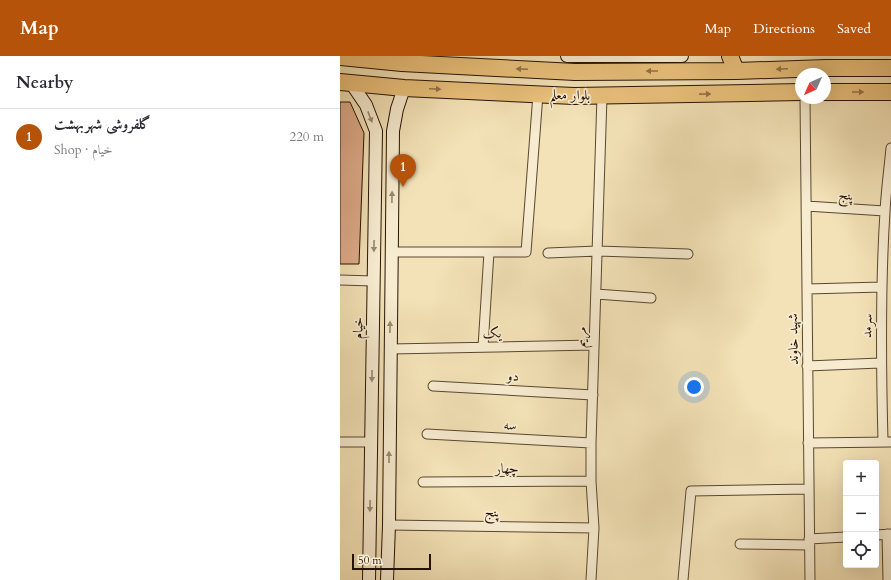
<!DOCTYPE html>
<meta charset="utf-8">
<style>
:root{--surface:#fff;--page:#f7f7f7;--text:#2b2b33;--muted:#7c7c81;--line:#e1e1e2;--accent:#b45309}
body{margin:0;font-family:Cardo,Amiri,serif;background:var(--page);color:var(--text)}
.controls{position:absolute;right:12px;bottom:12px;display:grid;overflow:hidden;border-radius:4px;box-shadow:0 4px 16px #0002}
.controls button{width:36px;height:36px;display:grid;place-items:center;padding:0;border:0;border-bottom:1px solid var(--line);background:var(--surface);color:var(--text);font:20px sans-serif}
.compass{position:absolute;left:455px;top:12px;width:36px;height:36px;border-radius:50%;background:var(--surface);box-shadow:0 4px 16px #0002;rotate:225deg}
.scale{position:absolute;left:12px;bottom:10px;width:79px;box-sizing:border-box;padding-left:4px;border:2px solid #271304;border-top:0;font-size:11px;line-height:14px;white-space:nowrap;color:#271304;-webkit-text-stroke:3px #f7ecd0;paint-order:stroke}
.you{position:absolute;left:354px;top:331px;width:14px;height:14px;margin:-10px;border:3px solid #fff;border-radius:50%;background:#1a73e8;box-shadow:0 0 0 6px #1a73e833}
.badge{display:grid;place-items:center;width:26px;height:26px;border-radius:50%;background:var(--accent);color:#fff;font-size:13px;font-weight:700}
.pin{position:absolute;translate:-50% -33px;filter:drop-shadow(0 1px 2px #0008)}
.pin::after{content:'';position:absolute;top:21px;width:14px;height:12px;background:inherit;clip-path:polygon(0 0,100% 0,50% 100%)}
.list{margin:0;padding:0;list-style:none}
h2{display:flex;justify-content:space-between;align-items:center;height:52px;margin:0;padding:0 16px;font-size:17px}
h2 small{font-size:13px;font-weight:400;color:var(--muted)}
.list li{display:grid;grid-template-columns:26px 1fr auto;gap:12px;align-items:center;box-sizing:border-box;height:56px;padding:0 16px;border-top:1px solid var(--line)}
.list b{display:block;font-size:15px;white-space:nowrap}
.list p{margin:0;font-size:13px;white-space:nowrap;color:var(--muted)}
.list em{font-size:13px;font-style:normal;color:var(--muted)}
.icon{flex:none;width:22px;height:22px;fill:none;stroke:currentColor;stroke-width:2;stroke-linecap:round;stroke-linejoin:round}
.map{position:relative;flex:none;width:551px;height:524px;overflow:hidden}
header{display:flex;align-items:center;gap:24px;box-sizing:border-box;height:56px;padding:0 20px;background:var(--accent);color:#fff}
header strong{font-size:19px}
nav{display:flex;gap:22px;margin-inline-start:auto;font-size:14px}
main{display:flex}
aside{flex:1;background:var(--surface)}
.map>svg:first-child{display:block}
</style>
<header>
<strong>Map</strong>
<nav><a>Map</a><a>Directions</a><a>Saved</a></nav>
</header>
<main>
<aside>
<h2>Nearby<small></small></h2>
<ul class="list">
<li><span class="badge">1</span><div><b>گلفروشی شهربهشت</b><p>Shop · خیام</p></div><em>220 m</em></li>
</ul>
</aside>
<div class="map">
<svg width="551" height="524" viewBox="0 0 551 524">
<rect width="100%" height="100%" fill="#f3e2b7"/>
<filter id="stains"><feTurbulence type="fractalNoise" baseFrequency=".005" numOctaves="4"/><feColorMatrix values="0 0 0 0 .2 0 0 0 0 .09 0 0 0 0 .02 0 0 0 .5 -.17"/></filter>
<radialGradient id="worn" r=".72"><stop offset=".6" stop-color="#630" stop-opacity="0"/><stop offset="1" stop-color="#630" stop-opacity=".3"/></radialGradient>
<!-- building -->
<path fill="#dfac8b" stroke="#271304" d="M0 46H10L24 77 19 208H0Z"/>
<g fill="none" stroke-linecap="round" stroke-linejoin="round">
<defs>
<path id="street" d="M465 42 470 524
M466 150 545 155
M51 196H186L198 38
M208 197 258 195 348 198
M0 224 33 225
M467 233 542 231
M256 238 311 242
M143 291 149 196
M50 293 254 289
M467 310 540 307
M93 330 253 339
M87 378 251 387
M543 385C541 309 540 232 545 156 546 135 549 113 551 92
M0 386H31
M468 387 551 386
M83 426 251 425
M49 469 254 472
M547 478 548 524
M536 479 551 478
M469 483 506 481
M400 488 469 489
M251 524 254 472 251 425V387L262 40
M343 524 351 435 469 433"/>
<path id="secondary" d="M227 0H342
M11 27 26 49 36 75 29 524
M47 524 49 469 53 75 57 53 64 32"/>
<path id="highway" d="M390 0 396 15
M0 1 62 7 235 16 396 15 486 12H551
M0 26 64 32 234 40 461 36
M485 36H551"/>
</defs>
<!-- street casing -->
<use href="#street" stroke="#5a4731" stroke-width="11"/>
<!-- secondary casing -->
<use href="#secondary" stroke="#271304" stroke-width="14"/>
<!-- highway casing -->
<use href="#highway" stroke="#271304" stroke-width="18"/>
<!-- street -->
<use href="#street" stroke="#f7ecd0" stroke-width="9"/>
<!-- secondary -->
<use href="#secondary" stroke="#f7ecd0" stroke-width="12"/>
<!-- highway -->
<use href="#highway" stroke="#eac17c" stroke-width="16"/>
</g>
<!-- one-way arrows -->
<defs><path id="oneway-solid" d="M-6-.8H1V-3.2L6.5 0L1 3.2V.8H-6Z"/></defs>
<g fill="#927346">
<use href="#oneway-solid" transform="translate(182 13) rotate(-177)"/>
<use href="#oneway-solid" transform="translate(442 13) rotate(178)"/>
<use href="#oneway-solid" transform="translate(312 15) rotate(-180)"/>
<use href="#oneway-solid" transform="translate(95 33) rotate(3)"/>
<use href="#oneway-solid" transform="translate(518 36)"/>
<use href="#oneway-solid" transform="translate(365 38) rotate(-1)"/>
</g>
<g fill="#998a74">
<use href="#oneway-solid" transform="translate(30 61) rotate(69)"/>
<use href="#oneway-solid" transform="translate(52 141) rotate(-89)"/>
<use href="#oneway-solid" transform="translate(34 190) rotate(91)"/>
<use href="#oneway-solid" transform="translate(50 271) rotate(-89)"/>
<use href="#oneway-solid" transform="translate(32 320) rotate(91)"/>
<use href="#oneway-solid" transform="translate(49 401) rotate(-90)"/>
<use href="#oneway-solid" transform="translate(30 450) rotate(91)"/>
</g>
<g text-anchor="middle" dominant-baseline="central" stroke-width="3.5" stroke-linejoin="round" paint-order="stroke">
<!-- street labels -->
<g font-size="14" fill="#271304" stroke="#f7ecd0">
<text transform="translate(230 39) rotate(1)">بلوار معلم</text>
<text transform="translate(506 139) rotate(3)">پنج</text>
<text transform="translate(527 270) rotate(-89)">سرمد</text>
<text transform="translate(18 272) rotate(-89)">خیام</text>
<text transform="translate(152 277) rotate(-1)">یک</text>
<text transform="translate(241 281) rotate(-88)">مریم</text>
<text transform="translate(453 283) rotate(-91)">شهید خاوند</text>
<text transform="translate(173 320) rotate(3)">دو</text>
<text transform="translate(170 369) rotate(3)">سه</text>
<text x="167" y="412">چهار</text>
<text transform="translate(152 456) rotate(1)">پنج</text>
</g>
</g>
<rect width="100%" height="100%" filter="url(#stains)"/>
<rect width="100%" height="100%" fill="url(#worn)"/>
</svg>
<div class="controls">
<button>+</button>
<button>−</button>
<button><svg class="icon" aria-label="locate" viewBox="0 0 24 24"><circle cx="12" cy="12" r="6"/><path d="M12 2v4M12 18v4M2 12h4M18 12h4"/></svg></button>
</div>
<svg class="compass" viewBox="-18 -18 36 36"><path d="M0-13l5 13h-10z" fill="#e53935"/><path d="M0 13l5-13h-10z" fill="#7c7c81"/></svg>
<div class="scale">50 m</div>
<div class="you"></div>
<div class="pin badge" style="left:63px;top:131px">1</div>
</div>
</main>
